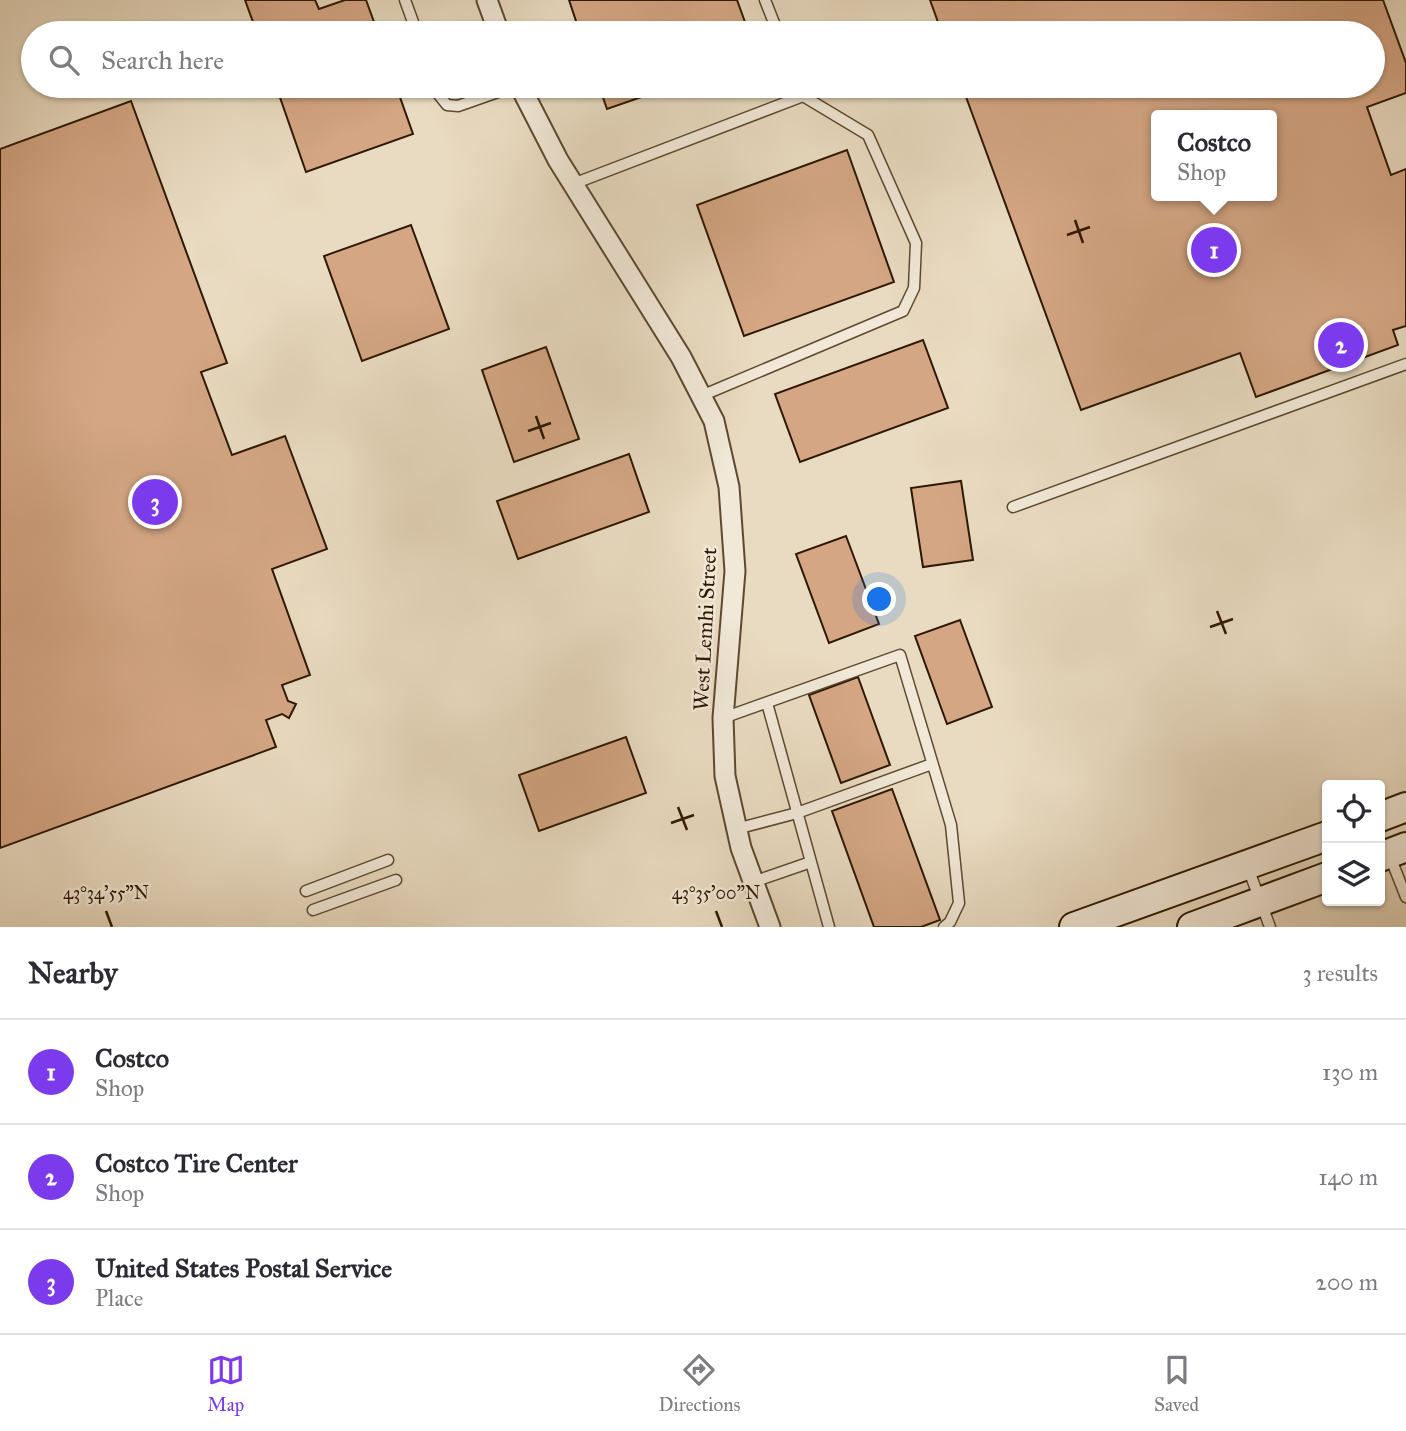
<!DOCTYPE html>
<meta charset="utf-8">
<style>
:root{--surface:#fff;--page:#f7f7f7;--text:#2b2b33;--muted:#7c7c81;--line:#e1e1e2;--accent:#7c3aed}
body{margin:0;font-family:"IM FELL Great Primer",serif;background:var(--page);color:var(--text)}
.controls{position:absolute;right:21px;bottom:21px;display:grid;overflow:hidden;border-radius:7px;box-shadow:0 2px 5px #0004}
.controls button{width:63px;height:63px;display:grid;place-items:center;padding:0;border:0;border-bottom:2px solid var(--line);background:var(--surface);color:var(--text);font:35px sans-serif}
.you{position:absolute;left:880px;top:600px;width:24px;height:24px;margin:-18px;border:5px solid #fff;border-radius:50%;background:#1a73e8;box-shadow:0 0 0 10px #1a73e833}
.badge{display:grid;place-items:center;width:46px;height:46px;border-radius:50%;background:var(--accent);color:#fff;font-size:23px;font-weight:700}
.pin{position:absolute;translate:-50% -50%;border:4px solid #fff;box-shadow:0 2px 7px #0006}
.popup{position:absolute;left:1151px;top:110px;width:126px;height:91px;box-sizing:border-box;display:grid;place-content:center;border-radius:7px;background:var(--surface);filter:drop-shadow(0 2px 5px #0005);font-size:23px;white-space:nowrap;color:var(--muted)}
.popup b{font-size:26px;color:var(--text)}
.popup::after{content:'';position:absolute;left:50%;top:100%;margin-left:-14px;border:14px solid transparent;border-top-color:var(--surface)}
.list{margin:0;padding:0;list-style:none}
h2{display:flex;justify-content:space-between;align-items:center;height:91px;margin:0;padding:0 28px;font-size:30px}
h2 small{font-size:23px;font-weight:400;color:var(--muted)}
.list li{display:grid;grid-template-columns:46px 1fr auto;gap:21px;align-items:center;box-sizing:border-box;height:105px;padding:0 28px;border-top:2px solid var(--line)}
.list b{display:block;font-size:26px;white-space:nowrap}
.list p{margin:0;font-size:23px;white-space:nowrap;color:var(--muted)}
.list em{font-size:23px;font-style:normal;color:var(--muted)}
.icon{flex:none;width:38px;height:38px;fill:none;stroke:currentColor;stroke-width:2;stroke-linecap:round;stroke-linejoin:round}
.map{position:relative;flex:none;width:1406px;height:927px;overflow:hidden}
.search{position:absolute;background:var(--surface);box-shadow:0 2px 5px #0004;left:21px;right:21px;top:21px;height:77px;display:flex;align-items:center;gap:18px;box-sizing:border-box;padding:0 24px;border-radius:38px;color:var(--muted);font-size:26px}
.sheet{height:406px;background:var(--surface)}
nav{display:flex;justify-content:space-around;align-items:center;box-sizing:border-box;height:98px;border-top:2px solid var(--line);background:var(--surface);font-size:19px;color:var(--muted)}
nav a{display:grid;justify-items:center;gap:4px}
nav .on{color:var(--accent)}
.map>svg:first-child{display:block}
</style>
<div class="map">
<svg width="1406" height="927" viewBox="0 0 1406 927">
<rect width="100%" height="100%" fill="#e9dbc1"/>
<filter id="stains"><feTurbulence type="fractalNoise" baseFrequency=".00286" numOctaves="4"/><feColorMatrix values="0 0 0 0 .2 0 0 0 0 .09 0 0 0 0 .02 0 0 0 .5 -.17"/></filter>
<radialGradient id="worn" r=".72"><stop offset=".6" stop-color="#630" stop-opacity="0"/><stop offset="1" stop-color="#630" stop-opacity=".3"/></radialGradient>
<!-- building -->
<path fill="#d4a684" stroke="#2e1800" stroke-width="2" fill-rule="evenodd" d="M245 0H315L319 9 345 0H366L378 33H257Z
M569 0H737L749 33H580Z
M930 0H1383L1406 63V93L1367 107 1391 175 1406 169V326L1393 330 1398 345 1256 397 1240 353 1081 410 962 86H1373V33H942ZM1156 115H1272V196H1156Z
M276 86H396L413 134 306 172Z
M599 86H673L607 109Z
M131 101 227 363 201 372 232 455 285 436 327 549 272 569 310 675 282 685 288 701 296 704 289 718 282 714 266 720 276 747 0 848V149Z
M847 150 894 282 744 336 697 205Z
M411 225 449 329 362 361 324 256Z
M923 340 948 408 800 462 775 394Z
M546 347 579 439 514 462 482 370Z
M629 454 649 512 518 559 497 501Z
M961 481 973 560 923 567 911 488Z
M846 536 879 624 829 643 796 554Z
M960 620 992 707 947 724 915 636Z
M858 677 890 765 841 783 809 695Z
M626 737 646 793 539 831 519 775Z
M892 789 940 920 921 927H874L832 811Z"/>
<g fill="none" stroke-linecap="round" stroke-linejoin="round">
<defs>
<path id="lane" d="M405 0 417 33
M765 0 778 33
M435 86 439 95 447 105 458 106 515 86
M573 184 803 96 799 86
M701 396 903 311 914 288 916 243 868 135 803 96
M1013 507 1406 364
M767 703 829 927
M723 718 900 655 951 825 959 903 950 922 944 927
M736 829 797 813 932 764
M1389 854 1406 897
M1248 868 1270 927
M753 882 811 862
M306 891 388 860
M313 910 396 880"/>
<path id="street" d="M487 0 499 33
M520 86 558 160 681 357 714 421 729 487 735 571 723 718 725 776 741 848 770 927"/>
<path id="secondary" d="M1380 817 1406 807
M1380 857 1406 847
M1074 927 1327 836
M1192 927 1327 877"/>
</defs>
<!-- lane casing -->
<use href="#lane" stroke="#5d4930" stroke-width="13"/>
<!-- street casing -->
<use href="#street" stroke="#5d4930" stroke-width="23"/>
<!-- secondary casing -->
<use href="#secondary" stroke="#2e1800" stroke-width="32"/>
<!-- lane -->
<use href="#lane" stroke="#f1e8d7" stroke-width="10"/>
<!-- street -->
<use href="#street" stroke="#f1e8d7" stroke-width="19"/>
<!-- secondary -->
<use href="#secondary" stroke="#f1e8d7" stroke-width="28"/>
</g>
<!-- ticks -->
<path fill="none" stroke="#2e1800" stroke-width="2.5" d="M1075 220 1083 243M1067 235 1090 227M536 416 544 439M528 431 551 423M1217 611 1226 634M1210 627 1233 619M678 807 687 830M671 823 694 815M106 911 112 927M716 911 722 927"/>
<g text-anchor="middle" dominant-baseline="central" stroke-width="5" stroke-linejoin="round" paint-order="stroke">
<!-- street labels -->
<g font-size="21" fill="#2e1800" stroke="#f1e8d7">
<text transform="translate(705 629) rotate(-87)">West Lemhi Street</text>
</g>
</g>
<g font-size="18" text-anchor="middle" fill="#2e1800" stroke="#f1e8d7" stroke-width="5" stroke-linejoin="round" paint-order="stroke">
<text x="106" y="899">43°34'55"N</text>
<text x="716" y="899">43°35'00"N</text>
</g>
<rect width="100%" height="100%" filter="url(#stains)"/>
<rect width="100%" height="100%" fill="url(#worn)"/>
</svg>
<div class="controls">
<button><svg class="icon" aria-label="locate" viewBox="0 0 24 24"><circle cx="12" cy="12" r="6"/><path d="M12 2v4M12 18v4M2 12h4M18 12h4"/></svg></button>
<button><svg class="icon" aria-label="layers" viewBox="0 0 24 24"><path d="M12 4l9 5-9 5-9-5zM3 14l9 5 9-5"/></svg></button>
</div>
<div class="you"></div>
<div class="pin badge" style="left:1214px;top:250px">1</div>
<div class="popup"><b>Costco</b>Shop</div>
<div class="pin badge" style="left:1341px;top:345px">2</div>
<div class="pin badge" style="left:155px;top:502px">3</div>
<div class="search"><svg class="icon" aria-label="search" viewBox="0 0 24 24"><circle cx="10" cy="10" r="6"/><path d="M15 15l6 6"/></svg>Search here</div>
</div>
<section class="sheet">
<h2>Nearby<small>3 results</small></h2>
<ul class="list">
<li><span class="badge">1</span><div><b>Costco</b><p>Shop</p></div><em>130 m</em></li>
<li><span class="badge">2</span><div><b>Costco Tire Center</b><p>Shop</p></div><em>140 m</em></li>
<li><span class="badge">3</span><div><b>United States Postal Service</b><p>Place</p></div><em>200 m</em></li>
</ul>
</section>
<nav>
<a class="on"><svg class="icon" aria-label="map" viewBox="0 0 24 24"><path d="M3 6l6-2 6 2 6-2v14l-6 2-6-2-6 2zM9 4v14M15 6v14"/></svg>Map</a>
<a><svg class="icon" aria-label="directions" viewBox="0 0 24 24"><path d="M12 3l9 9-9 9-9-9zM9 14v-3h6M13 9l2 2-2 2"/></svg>Directions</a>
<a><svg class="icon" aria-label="saved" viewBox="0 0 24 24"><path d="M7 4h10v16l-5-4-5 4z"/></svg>Saved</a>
</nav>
